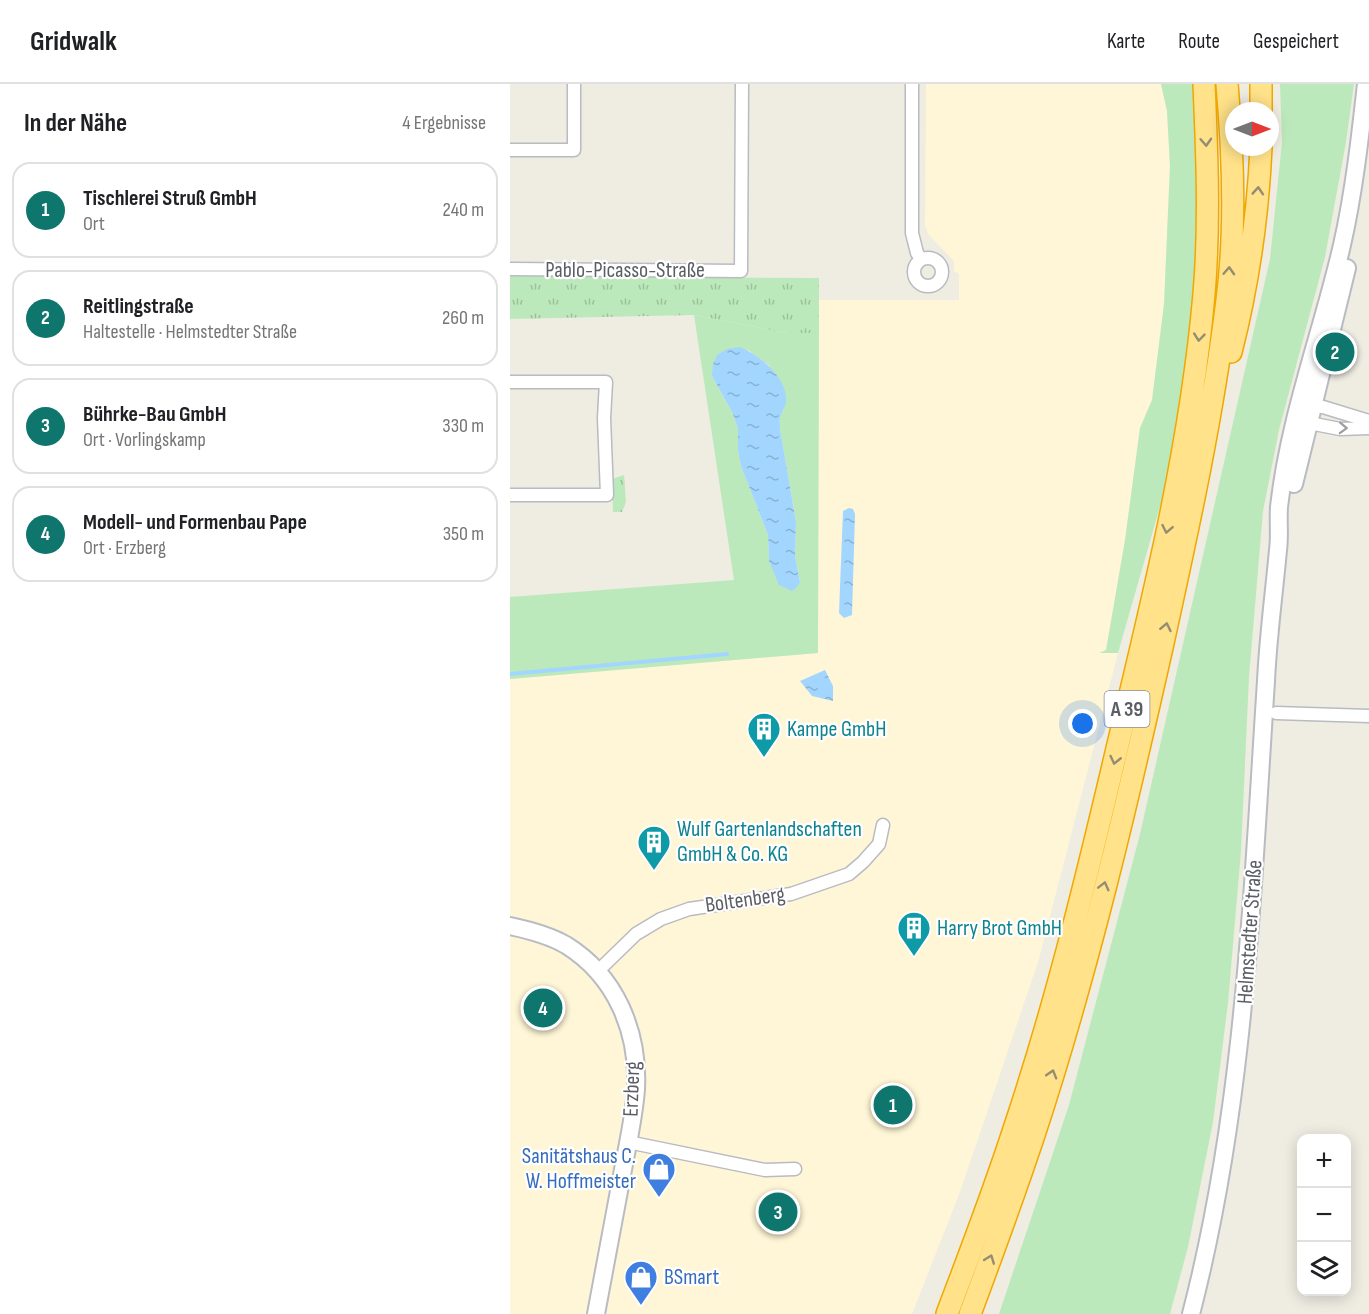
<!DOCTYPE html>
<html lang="de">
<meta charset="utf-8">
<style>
:root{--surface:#fff;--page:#f6f6f6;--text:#202124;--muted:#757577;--line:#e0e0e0;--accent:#0f766e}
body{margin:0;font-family:"Sofia Sans Condensed",sans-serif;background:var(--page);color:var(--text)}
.controls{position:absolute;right:18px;bottom:18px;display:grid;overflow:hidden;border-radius:12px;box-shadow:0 3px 15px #0003}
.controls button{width:54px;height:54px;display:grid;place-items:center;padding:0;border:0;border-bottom:2px solid var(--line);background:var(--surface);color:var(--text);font:30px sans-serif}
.compass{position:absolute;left:715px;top:18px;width:54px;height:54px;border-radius:50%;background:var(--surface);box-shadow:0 3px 15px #0003;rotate:90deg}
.you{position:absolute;left:573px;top:640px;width:21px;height:21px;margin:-15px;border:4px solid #fff;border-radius:50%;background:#1a73e8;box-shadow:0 0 0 9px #1a73e833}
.badge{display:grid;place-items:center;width:39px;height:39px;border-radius:50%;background:var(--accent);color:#fff;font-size:20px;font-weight:700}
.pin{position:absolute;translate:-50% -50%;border:3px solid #fff;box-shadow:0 2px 6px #0006}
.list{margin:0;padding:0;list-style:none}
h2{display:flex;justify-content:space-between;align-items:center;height:78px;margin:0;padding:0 24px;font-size:26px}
h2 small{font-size:20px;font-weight:400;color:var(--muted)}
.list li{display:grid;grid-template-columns:39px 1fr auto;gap:18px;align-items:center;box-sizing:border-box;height:96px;margin:0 12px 12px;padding:0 12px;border:2px solid var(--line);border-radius:18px}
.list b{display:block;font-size:22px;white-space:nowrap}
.list p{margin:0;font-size:20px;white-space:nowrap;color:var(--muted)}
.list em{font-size:20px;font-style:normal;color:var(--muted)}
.icon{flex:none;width:33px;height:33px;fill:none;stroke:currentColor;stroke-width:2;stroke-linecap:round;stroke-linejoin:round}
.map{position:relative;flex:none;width:859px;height:1230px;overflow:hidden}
header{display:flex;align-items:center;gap:36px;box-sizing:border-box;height:84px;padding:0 30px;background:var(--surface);border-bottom:2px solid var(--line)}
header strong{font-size:28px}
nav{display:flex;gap:33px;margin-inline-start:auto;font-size:21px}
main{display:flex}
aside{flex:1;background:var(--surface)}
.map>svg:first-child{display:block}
</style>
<header>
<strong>Gridwalk</strong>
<nav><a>Karte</a><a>Route</a><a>Gespeichert</a></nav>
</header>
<main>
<aside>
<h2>In der Nähe<small>4 Ergebnisse</small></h2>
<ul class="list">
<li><span class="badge">1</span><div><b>Tischlerei Struß GmbH</b><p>Ort</p></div><em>240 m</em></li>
<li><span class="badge">2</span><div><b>Reitlingstraße</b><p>Haltestelle · Helmstedter Straße</p></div><em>260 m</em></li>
<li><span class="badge">3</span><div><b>Bührke-Bau GmbH</b><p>Ort · Vorlingskamp</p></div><em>330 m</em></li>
<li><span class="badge">4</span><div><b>Modell- und Formenbau Pape</b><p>Ort · Erzberg</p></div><em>350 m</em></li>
</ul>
</aside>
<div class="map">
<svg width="859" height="1230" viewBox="0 0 859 1230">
<defs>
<pattern id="park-tufts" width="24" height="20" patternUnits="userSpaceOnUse" patternTransform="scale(1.5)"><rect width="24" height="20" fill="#bce9bc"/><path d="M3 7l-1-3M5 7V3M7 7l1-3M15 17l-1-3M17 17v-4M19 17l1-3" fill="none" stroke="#9cc09c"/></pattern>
<pattern id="water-ripples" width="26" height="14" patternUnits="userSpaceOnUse" patternTransform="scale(1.5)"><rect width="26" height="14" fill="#a2d6ff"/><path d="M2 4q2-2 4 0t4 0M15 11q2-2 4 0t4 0" fill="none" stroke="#87b1d2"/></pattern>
</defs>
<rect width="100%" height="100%" fill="#efece2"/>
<!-- commercial -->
<path fill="#fff6d7" d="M416 0H651L657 27 660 82 654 220 642 316 630 344 615 456 596 567 592 569H608L529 875 450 1108 402 1230H0V595L308 569 309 216H449V189L444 188V177L418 150 415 141Z"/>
<!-- grass -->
<path fill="#bce9bc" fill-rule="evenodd" d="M651 0H684L689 87 687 179 679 279 663 377 608 569H589L596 566 615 456 630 344 642 316 654 220 660 82 657 27Z
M770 0H844L836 58 815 173 769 346 753 427 739 593 731 767 718 919 703 1038 678 1163 660 1230H489L559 1021 630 750 760 175 772 58Z
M184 231 277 249H309L308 569 0 595V513L224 496ZM238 266 259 281 274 325 270 332V345L286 438 285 472 290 497 259 477 258 451 231 382 228 366V345L223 330 202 292Z"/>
<!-- park -->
<path fill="url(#park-tufts)" d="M0 192 309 194V249H277L184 231 0 235Z
M114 391 116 418 112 428H103L102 395Z"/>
<!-- water -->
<path fill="url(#water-ripples)" d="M230 263C250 271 278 294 276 318 275 323 273 326 271 331 269 335 270 340 270 345L286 438 285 472 290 498 287 503 282 507 269 501 259 477 258 451 231 382 228 366V345L223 330 202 292 203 280 207 271 217 265Z
M339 424 343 425 345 430 342 531 334 534 329 529 333 427Z
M315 586 323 602V617L302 612 290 597Z"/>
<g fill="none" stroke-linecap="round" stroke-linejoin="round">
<!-- stream -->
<path stroke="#a2d6ff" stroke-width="4" d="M0 590 217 570"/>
<defs>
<path id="street" d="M402 0V149L407 169 411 175
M0 66H64V0
M404 188a14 14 0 1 1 28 0a14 14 0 1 1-28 0Z
M0 185 231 187 232 0
M0 298H96L94 334 97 411H0
M797 322 813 323 859 337
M796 334 799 339 830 345 859 344
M766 629 859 632
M88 887 126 850 151 835 179 825 281 810 339 790 353 778 369 760 373 741
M118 1058 255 1086 285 1085"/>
<path id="secondary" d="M784 400 837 184
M0 842C19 846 39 851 56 861 106 892 129 948 126 1005 124 1034 117 1063 112 1091 103 1137 95 1184 86 1230
M681 1230C735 1022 742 810 756 597 758 553 764 510 768 466 770 452 768 437 769 423 779 333 812 248 832 161 844 108 850 54 856 0"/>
<path id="highway" d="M751 27V0
M721 268C738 201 748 132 751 63
M437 1230C460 1169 484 1107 504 1045 547 917 579 784 610 652 645 507 681 359 694 210 700 140 697 70 694 0
M460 1230C482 1171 504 1111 524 1051 577 890 616 724 653 559 678 445 703 331 717 216 726 148 723 68 717 0"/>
</defs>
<!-- street casing -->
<use href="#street" stroke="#b8bbc0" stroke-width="15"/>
<!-- secondary casing -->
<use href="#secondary" stroke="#b8bcc2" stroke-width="20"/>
<!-- highway casing -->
<use href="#highway" stroke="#f1a700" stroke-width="24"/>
<!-- street -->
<use href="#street" stroke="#fff" stroke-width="12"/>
<!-- secondary -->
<use href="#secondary" stroke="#fff" stroke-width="16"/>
<!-- highway -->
<use href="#highway" stroke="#ffe289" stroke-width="21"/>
</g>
<!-- one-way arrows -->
<defs><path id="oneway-chevron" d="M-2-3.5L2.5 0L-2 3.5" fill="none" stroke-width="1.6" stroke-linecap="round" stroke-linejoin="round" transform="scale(1.5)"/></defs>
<g stroke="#948d72">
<use href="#oneway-chevron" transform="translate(696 58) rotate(87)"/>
<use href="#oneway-chevron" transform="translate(748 107) rotate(-86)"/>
<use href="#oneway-chevron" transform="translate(719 187) rotate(-87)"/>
<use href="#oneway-chevron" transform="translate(689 253) rotate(96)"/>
<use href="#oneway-chevron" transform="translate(657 445) rotate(101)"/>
<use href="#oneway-chevron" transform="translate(656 543) rotate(-78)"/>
<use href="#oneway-chevron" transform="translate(605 676) rotate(103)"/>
<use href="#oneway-chevron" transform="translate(594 802) rotate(-76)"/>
<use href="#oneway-chevron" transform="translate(542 990) rotate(-73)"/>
<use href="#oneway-chevron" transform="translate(480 1175) rotate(-69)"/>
</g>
<use stroke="#9d9fa3" href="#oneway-chevron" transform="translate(833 344) rotate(2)"/>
<!-- icons -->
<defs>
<symbol id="building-pin" viewBox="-11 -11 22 30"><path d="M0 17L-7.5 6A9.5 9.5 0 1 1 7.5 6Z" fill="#0f9aa8" stroke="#fff"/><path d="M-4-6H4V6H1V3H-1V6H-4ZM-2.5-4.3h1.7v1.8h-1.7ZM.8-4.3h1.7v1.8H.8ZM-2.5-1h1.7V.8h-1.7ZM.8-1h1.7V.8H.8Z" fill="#fff"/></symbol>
<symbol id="shop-pin" viewBox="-11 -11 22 30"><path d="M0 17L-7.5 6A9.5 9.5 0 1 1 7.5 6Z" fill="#3f7fe0" stroke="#fff"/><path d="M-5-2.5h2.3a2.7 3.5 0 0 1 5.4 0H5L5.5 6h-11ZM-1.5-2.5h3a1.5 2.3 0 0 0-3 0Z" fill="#fff"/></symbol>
</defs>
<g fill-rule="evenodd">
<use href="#building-pin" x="235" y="626" width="38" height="52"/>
<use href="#building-pin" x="125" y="739" width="38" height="52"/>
<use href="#building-pin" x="385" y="825" width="38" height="52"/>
<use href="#shop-pin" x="130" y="1066" width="38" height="52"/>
<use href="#shop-pin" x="112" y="1174" width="38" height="52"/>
</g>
<g text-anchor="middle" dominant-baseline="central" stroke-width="4.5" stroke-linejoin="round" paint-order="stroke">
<!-- shield labels -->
<rect fill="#fff" stroke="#8c8f93" stroke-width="1.5" x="594.5" y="607" width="45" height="36" rx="4.5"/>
<g font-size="21" font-weight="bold" fill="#5b5f65">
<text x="617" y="625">A 39</text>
</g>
<!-- street labels -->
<g font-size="22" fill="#5b5f65" stroke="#fff">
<text x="115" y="186">Pablo-Picasso-Straße</text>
<text transform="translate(235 816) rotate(-8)">Boltenberg</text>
<text transform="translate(740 848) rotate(-86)">Helmstedter Straße</text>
<text transform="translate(122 1005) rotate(-88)">Erzberg</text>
</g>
<!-- culture labels -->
<g font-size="22" fill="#0d838f" stroke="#fff" text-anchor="start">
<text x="277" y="645">Kampe GmbH</text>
<text x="167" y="745">Wulf Gartenlandschaften<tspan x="167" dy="25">GmbH &amp; Co. KG</tspan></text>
<text x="427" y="844">Harry Brot GmbH</text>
</g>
<!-- shop labels -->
<g font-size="22" fill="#366cbe" stroke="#fff" text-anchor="end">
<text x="126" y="1072">Sanitätshaus C.<tspan x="126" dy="25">W. Hoffmeister</tspan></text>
<text x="154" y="1193" text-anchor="start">BSmart</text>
</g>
</g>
</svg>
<div class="controls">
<button>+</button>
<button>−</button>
<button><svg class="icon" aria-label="layers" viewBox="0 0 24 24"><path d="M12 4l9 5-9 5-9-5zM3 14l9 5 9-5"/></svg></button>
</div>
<svg class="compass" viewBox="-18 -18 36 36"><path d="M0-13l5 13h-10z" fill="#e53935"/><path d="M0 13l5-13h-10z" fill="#757577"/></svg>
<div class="you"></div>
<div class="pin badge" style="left:383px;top:1021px">1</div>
<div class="pin badge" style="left:825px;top:268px">2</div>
<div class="pin badge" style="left:268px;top:1128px">3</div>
<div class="pin badge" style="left:33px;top:924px">4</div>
</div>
</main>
